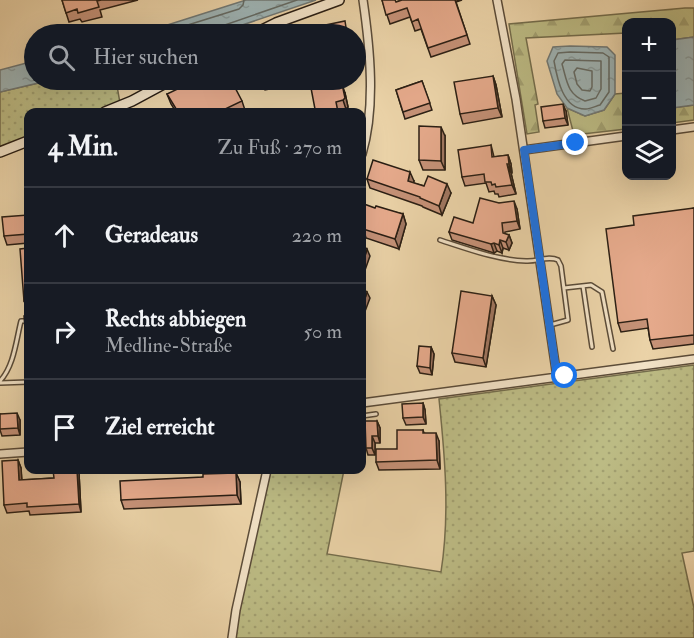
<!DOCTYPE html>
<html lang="de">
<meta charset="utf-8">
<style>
:root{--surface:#171b24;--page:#20242c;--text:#f1f3f6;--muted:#9ea1a6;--line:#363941}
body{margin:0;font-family:"IM FELL Double Pica",serif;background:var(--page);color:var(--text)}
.controls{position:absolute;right:18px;top:18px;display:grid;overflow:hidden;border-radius:12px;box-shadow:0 6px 24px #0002}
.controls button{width:54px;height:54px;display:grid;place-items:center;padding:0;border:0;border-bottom:2px solid var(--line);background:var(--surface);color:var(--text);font:30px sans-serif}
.stop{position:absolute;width:18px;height:18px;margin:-14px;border:4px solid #1a73e8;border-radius:50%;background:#fff}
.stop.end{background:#1a73e8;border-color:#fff;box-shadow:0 2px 6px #0008}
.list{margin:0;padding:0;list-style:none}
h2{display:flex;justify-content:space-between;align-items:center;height:78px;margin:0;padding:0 24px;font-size:26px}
h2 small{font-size:20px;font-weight:400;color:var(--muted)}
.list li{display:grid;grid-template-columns:39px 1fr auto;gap:18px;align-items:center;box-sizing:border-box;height:96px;padding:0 24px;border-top:2px solid var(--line)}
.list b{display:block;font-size:22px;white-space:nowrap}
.list p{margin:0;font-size:20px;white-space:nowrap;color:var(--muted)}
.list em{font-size:20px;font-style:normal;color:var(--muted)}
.icon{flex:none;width:33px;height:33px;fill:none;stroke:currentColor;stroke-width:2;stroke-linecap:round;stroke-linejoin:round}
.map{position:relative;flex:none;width:694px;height:638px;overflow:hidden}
.search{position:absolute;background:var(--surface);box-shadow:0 6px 24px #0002;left:24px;top:24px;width:342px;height:66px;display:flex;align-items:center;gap:15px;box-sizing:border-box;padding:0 21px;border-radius:33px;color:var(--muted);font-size:22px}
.panel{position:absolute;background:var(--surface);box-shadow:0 6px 24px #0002;left:24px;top:108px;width:342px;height:366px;border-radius:12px}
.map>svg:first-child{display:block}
</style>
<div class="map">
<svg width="694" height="638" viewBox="0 0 694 638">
<defs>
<pattern id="grass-dots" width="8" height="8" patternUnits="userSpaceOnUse" patternTransform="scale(1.5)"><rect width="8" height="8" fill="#bcbb84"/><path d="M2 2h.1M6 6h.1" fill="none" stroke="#a2a071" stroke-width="1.8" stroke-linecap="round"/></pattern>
<pattern id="forest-firs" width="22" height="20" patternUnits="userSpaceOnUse" patternTransform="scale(1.5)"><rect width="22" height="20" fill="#bcbb84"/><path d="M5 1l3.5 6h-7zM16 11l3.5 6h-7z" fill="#a2a071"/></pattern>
<pattern id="water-ripples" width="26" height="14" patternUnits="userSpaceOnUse" patternTransform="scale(1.5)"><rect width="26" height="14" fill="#9eb4b5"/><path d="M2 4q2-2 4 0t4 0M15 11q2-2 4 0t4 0" fill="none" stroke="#889a9b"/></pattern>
</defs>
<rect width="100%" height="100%" fill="#ebd3a8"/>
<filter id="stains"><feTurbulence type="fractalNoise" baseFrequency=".00333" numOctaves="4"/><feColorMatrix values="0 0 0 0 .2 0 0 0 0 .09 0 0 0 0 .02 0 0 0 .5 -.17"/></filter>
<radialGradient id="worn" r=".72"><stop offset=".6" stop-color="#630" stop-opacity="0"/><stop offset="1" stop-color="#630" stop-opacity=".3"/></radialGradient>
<!-- grass -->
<path fill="url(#grass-dots)" stroke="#746d4c" stroke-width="1.5" d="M51 80H116L120 103 97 112H28V137L0 147V92Z
M694 365V551L682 553 694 608V638H235L241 600 271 470H344L327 554 441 572C450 515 445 457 439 399Z"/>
<!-- forest -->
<path fill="url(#forest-firs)" stroke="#746d4c" stroke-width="1.5" d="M685 8H694V37L672 40V22H626V33L526 38 538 104 535 105 539 132 527 134 509 24Z
M626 93V129L574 135 567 108 585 116 604 110 615 94Z
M694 105V120L672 123V108Z"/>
<!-- water -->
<path fill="url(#water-ripples)" stroke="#707875" stroke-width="1.5" d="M246 0H316L216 34H139Z
M694 37V105L672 108V40Z
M570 46 607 47 615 55V94L604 110 585 116 567 108 557 94 547 61 553 47Z
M34 61V80H51L0 92V70Z"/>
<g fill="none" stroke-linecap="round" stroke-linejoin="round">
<!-- shore -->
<path stroke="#646a64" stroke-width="1.5" d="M159 34 239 9 243 5 244 0
M218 34 219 29 222 26 297 0
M570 52 603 53 609 57V92L600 105C596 106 590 109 586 109 563 110 557 78 554 61L558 53Z
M565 60 601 61V89L596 98 585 101C567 94 567 81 562 64Z
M577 68 592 71V87L590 91 582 90 577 84 574 72Z"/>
<defs>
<path id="lane" d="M440 240C468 249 497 260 526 261 537 262 548 255 558 260L561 266 568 320 550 325
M583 286 592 347
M564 288 591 285 602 292 613 349
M0 381C14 366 16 341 21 321H28
M0 383 28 382
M362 416 376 414"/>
<path id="street" d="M497 0 516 99 557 377
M672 130 694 127
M524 150 626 136
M362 154C376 107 370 48 363 0
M362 403 694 359
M0 454 28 452
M232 638 236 610 267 470"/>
<path id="secondary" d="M254 34 276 23 339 0
M105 112 132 101 171 80
M0 152 28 141"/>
</defs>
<!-- lane casing -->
<use href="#lane" stroke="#5b4c39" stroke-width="6"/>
<!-- street casing -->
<use href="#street" stroke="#5b4c39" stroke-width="10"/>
<!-- secondary casing -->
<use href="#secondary" stroke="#2b1f14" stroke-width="12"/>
<!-- lane -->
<use href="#lane" stroke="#f2e2c6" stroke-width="3"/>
<!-- street -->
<use href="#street" stroke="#f2e2c6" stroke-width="7"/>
<!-- secondary -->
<use href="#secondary" stroke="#f2e2c6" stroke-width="9"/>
</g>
<!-- wall -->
<path fill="#c69278" stroke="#2b1f14" stroke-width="1.5" d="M62 0H138L100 10 102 17 82 22 80 19 69 22Z
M382 0 396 2 402 0H462L456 2 470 44 431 57 421 29 415 31 410 17 390 24Z
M493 76 496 85 502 117 463 124 460 114Z
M261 80H307V82L265 90Z
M422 81 432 110 405 119 396 90Z
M195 87 242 101 245 110 241 112H176L171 104 167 94Z
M345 93 348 107 346 109 339 111V112H301L315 109Z
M566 111 568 125 545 128 543 121Z
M445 136V170H423L419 160Z
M491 145 494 157 508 155 511 164 512 173H511L516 194 499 197 498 194H495L494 191 489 192 486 183 465 186 462 177Z
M367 179 414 181 413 183 451 193 442 215 423 207 422 206 370 188Z
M499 203 517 209 520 229 505 232V234L509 235 512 243 509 250 503 248 502 253 497 251 494 253 452 240 449 232 473 223Z
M375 208 403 214 406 224 399 249 366 238 362 224V211Z
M694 208V344L653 349 650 340 648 328 621 332 618 323 634 225Z
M28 215V243L7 245 4 236Z
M28 248V310L24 301Z
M492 296 496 305 486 367 455 362 452 353Z
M431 347 434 354 432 375 420 373 417 366Z
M423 403 425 410 426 424 406 425 403 418Z
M0 414 20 420V435L2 436 0 430Z
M377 421 380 428V443H375V455H368L366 448Z
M423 430 424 433 439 441 440 469 379 470 376 462 397 449Z
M18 460 21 468 22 480 54 478 79 473 81 512 30 515 29 511 7 513 4 505Z
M236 473 240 482 241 504 124 509 121 500 203 477Z"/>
<!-- shaded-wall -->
<path fill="#a17762" stroke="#2b1f14" stroke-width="1.5" d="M493 76 496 85 502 117 498 108Z
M342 84 345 93 348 107 346 109 343 100Z
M563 104 566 111 568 125 565 118Z
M441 127 445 136V170L441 161Z
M508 155 511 164 512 173 509 164Z
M507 164 511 173 516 194 512 185Z
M410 172 414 181 411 191 408 181Z
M447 184 451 193 442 215 439 206Z
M514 201 517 209 520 229 517 221Z
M403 214 406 224 399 249 395 239Z
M509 235 512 243 509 250 506 242Z
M500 240 503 248 502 253 499 245Z
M494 243 497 251 494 253 491 244Z
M367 249 370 256 364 273 362 266Z
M367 292 370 298 364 314 362 308Z
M492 296 496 305 486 367 483 358Z
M431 347 434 354 432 375 430 368Z
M423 403 425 410 426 424 423 417Z
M17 413 20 420V435L18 428Z
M377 421 380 428V443L378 436Z
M436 433 439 441 440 469 437 460Z
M372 436 375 443V455L372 448Z
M18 460 21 468 22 488 19 480Z
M77 470H78L79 473 81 512 79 504Z
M236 473 240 482 241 504 237 495Z"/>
<!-- building -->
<path fill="#e6aa8c" stroke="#2b1f14" stroke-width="1.5" d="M62 0H101L97 1 99 7 78 13 77 9 66 13Z
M382 0H395L396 2 402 0H455L467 35 428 48 418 19 412 22 407 8 386 15Z
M345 21 347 34H302L301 30Z
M493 76 498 108 460 114 454 82Z
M209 80H231L242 101 219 112H178L167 94 192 82 195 87Z
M422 81 430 103 403 112 396 90Z
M340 82 342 84 345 98 343 100 336 102 338 112H301L315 109 311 88Z
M563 104 565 118 543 121 541 107Z
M419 126 441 127V161L419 160Z
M491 145 492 157 508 155 509 164H507L512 185 496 187 495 184 492 185 491 182H485L484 174 462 177 458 150Z
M373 160 410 172 408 181 424 186 428 176 447 184 439 206 420 198V197L367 179Z
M480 198 499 203 514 201 517 221 502 223 503 233 509 235 506 242 500 240 499 245 494 243 491 244 449 232 454 217 473 223Z
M364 204 375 208 376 206 403 214 395 239 363 229 364 224 362 223 363 216 362 215V211Z
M694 208V335L650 340 647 319 618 323 606 229 634 225 633 216Z
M28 215V234L4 236 2 217Z
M362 247 367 249 362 266Z
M28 248V301H24L20 249Z
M362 290 367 292 362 308Z
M461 291 492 296 483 358 452 353Z
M24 316H28V369Z
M419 346 431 347 430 368 417 366Z
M423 403V417L403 418 402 404Z
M17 413 18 428 0 429V414Z
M365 421H377L378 436H372V448H366Z
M397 430H423V433H436L437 460 376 462V449H397Z
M18 460 19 480 54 478 53 470H77L79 504 27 507V503L4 505 2 461Z
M236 473 237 495 121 500 120 481 203 477V474Z"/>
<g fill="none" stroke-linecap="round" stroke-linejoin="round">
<!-- route -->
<path stroke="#1a73e8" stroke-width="8" d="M565 376 557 377 524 150 576 143"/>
</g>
<rect width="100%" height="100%" filter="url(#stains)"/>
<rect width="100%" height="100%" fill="url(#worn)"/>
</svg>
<div class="controls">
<button>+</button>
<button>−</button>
<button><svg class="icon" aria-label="layers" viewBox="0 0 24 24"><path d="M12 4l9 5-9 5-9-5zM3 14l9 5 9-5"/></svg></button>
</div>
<div class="stop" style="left:565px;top:376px"></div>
<div class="stop end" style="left:576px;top:143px"></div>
<div class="search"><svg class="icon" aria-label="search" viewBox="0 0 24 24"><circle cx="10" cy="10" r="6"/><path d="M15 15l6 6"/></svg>Hier suchen</div>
<section class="panel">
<h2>4 Min.<small>Zu Fuß · 270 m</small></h2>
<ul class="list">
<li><svg class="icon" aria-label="ahead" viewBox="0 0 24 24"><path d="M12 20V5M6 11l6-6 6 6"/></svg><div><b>Geradeaus</b></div><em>220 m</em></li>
<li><svg class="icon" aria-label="right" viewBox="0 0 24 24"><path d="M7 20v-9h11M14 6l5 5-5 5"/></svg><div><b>Rechts abbiegen</b><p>Medline-Straße</p></div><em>50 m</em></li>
<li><svg class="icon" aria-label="arrive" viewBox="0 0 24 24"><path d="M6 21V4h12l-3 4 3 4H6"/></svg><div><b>Ziel erreicht</b></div></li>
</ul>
</section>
</div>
